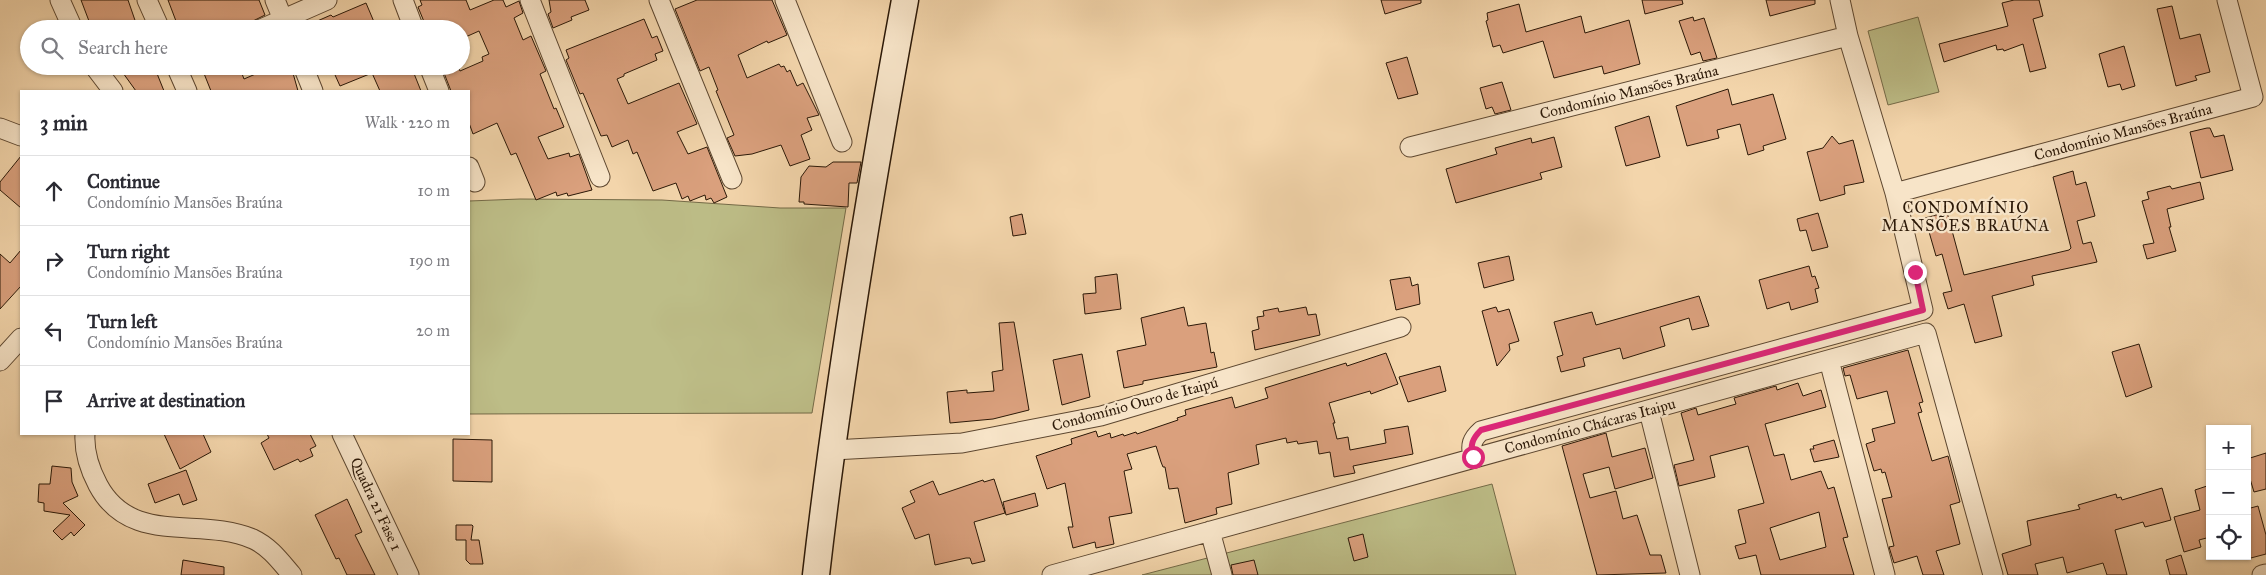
<!DOCTYPE html>
<meta charset="utf-8">
<style>
:root{--surface:#fff;--page:#f7f7f7;--text:#2b2b33;--muted:#7c7c81;--line:#e1e1e2}
body{margin:0;font-family:"IM FELL Great Primer",serif;background:var(--page);color:var(--text)}
.controls{position:absolute;right:15px;bottom:15px;display:grid;overflow:hidden;border-radius:0px;box-shadow:0 1px 4px #0004}
.controls button{width:45px;height:45px;display:grid;place-items:center;padding:0;border:0;border-bottom:1px solid var(--line);background:var(--surface);color:var(--text);font:25px sans-serif}
.stop{position:absolute;width:15px;height:15px;margin:-11px;border:4px solid #db2777;border-radius:50%;background:#fff}
.stop.end{background:#db2777;border-color:#fff;box-shadow:0 1px 5px #0008}
.list{margin:0;padding:0;list-style:none}
h2{display:flex;justify-content:space-between;align-items:center;height:65px;margin:0;padding:0 20px;font-size:21px}
h2 small{font-size:16px;font-weight:400;color:var(--muted)}
.list li{display:grid;grid-template-columns:32px 1fr auto;gap:15px;align-items:center;box-sizing:border-box;height:70px;padding:0 20px;border-top:1px solid var(--line)}
.list b{display:block;font-size:19px;white-space:nowrap}
.list p{margin:0;font-size:16px;white-space:nowrap;color:var(--muted)}
.list em{font-size:16px;font-style:normal;color:var(--muted)}
.icon{flex:none;width:28px;height:28px;fill:none;stroke:currentColor;stroke-width:2;stroke-linecap:round;stroke-linejoin:round}
.map{position:relative;flex:none;width:2266px;height:575px;overflow:hidden}
.search{position:absolute;background:var(--surface);box-shadow:0 1px 4px #0004;left:20px;top:20px;width:450px;height:55px;display:flex;align-items:center;gap:12px;box-sizing:border-box;padding:0 18px;border-radius:28px;color:var(--muted);font-size:19px}
.panel{position:absolute;background:var(--surface);box-shadow:0 1px 4px #0004;left:20px;top:90px;width:450px;height:345px;border-radius:0px}
.map>svg:first-child{display:block}
</style>
<div class="map">
<svg width="2266" height="575" viewBox="0 0 2266 575">
<rect width="100%" height="100%" fill="#f3d5ab"/>
<filter id="stains"><feTurbulence type="fractalNoise" baseFrequency=".004" numOctaves="4"/><feColorMatrix values="0 0 0 0 .2 0 0 0 0 .09 0 0 0 0 .02 0 0 0 .5 -.17"/></filter>
<radialGradient id="worn" r=".72"><stop offset=".6" stop-color="#630" stop-opacity="0"/><stop offset="1" stop-color="#630" stop-opacity=".3"/></radialGradient>
<!-- green -->
<path fill="#bdbd87" stroke="#746a47" d="M1918 17 1939 92 1888 105 1868 31Z
M520 199 662 200 780 208H846L812 413 469 414V201Z
M1492 484 1516 575H1142Z"/>
<!-- building -->
<path fill="#daa07d" stroke="#2b1807" fill-rule="evenodd" d="M81 0H128L138 29H92Z
M168 0H259L265 15 237 29H179Z
M420 0H466L470 10 494 0H503L506 7 519 1 523 13 514 18 523 40 531 36 546 71 540 74 554 109 556 108 564 127 538 137 548 159 569 153 570 157 579 154 592 190 568 196 567 193 557 196 556 192 536 200 516 153 511 155 497 123 473 134 469 123V91H451L444 73 458 67 460 71 483 61 482 57 489 54 479 31 461 39V29H427L418 7 422 5Z
M549 0H585L589 10 571 17 572 20 553 28 548 14 551 12Z
M697 0H772L787 35 768 43 767 41 738 55 747 78 779 64 781 67 784 66 787 72 790 70 797 86 803 83 819 115 807 118 812 130 801 135 810 159 790 166 781 145 752 154 735 156 727 138 734 135 716 91 718 90 709 67 700 71 675 9Z
M1381 0H1421V3L1385 14Z
M1642 0H1682L1683 4 1645 14Z
M1766 0H1815V4L1770 16Z
M2014 0H2039L2043 16 2033 19 2046 68 2030 72 2023 44 2004 51 2003 49 1997 50 1996 45 1944 62 1939 44 2008 26 2002 3Z
M366 3 377 29H299L331 15 333 17Z
M1519 4 1526 32 1581 16 1585 33 1629 20 1640 64 1604 74 1602 66 1554 78 1543 41 1503 53 1500 45 1493 47 1486 21 1488 20 1487 13Z
M2172 6 2180 39 2200 34 2210 72 2195 76 2197 80 2176 86 2157 9Z
M1693 17 1694 21 1704 18 1717 58 1703 61 1700 52 1691 55 1679 21Z
M644 19 652 38 657 36 663 51 655 54 657 60 624 74V76L617 79 628 104 679 83 697 124 677 132 688 154 707 147 727 197 714 203 711 198 706 200 705 195 690 201 688 196 682 199 676 183 653 191 637 152 633 154 628 140 612 147 607 135 601 136 583 93 580 94 566 60 569 58 566 50Z
M2124 46 2135 86 2122 90 2120 84 2108 87 2099 54Z
M1407 57 1418 94 1398 99 1386 63Z
M118 66H154L164 91H136Z
M209 66H239L244 79 274 66H291L298 91H211L203 71Z
M331 66H411L421 91H380L372 73 340 86Z
M1502 82 1511 110 1495 114 1492 107 1486 109 1480 88Z
M1728 89 1732 105 1773 94 1786 139 1763 146 1764 150 1748 155 1740 124 1717 130 1719 138 1687 146 1676 106Z
M1649 116 1660 157 1626 166 1615 127Z
M2207 128H2210L2214 137 2224 135 2233 170 2201 178 2190 132Z
M1832 136 1839 144 1853 140 1864 182 1844 186 1845 194 1820 201 1807 152 1823 148Z
M1554 137 1562 167 1540 173 1542 179 1456 203 1446 169 1497 154 1495 148 1531 138 1532 143Z
M21 156V208L0 190V182Z
M833 162H861L857 183H849L848 207 804 204V202H799L801 177 809 166 826 167Z
M2073 171 2076 185 2086 182 2095 216 2077 221 2083 244 2091 242 2097 262 2032 276 2034 285 1992 296 2002 336 1975 343 1964 304 1948 309 1943 293 1952 291 1942 254 1936 256 1925 218 1947 212 1964 275 2069 250 2071 248 2053 177Z
M2200 182 2204 199 2167 209 2171 227H2169L2176 251 2147 259 2143 245 2154 243 2142 201 2149 199 2147 192 2170 186 2172 189Z
M1818 213 1828 247 1812 251 1806 230 1800 231 1797 219Z
M1022 214 1026 234 1013 236 1010 217Z
M21 250V286L0 309V254L10 263Z
M1509 256 1514 280 1484 288 1478 263Z
M1809 266 1812 277 1815 276 1819 288 1815 289 1818 302 1791 310 1789 302 1767 309 1759 280Z
M1117 274 1121 309 1085 314 1083 294 1096 293 1095 277Z
M1410 277 1412 286 1418 284 1420 304 1396 310 1390 280Z
M1699 296 1709 326 1692 330 1689 318 1660 327 1665 346 1623 359 1620 348 1583 358 1585 366 1561 372 1557 357 1563 355 1554 322 1592 312 1596 325Z
M1184 307 1188 326 1206 323 1211 353 1214 352 1217 367 1143 381V384L1124 388 1117 351 1146 345 1141 318Z
M1306 307 1308 315 1316 314 1320 335 1255 350 1252 331 1259 329 1257 317 1264 316 1263 311 1278 308 1279 312Z
M1496 307 1498 312 1509 309 1519 341 1509 344 1510 350 1497 366 1482 311Z
M1014 322 1029 410 993 419 950 423 947 392 967 390V393L994 391 992 372 1003 370 999 323Z
M2139 344 2152 387 2126 397 2112 352Z
M1908 350 1923 402 1919 403 1922 412 1918 413 1932 461 1948 456 1960 502 1950 505 1960 544 1936 551 1944 575H1923L1917 556 1894 563 1889 547 1894 546 1882 499 1892 497 1885 472 1882 473 1881 469 1874 471 1866 444 1875 441 1872 429 1895 423 1887 391 1857 399 1850 375 1845 376 1843 368Z
M1386 353 1398 384 1371 394 1370 391 1329 403 1335 423H1333L1337 439 1348 437 1350 450 1386 443 1384 430 1408 426 1413 454 1353 466 1355 473 1334 477 1330 452 1319 454 1317 441 1298 444 1297 441 1287 443 1286 438 1256 445 1259 464 1228 473 1232 504 1216 508 1217 514 1185 523 1178 488 1169 489 1165 467H1163L1161 462 1156 446 1127 454 1132 469 1124 471 1132 513 1109 517 1114 544 1096 548 1095 542 1073 548 1068 527H1073L1065 483 1047 489 1036 456 1072 444 1071 439 1096 431 1098 437 1110 433 1111 438 1123 434 1124 436 1136 432 1137 434 1178 420 1177 418 1186 415 1185 410 1232 397 1235 408 1268 398 1265 388 1346 363 1347 366Z
M1082 354 1090 397 1062 405 1053 360Z
M1440 366 1446 391 1408 402 1399 377Z
M1798 383 1803 396 1821 390 1826 407 1765 424 1774 456 1784 454 1791 480 1821 471 1828 489 1834 487 1848 537 1843 538 1854 575H1761L1756 555 1739 559 1735 546 1746 543 1738 510 1764 503 1748 446 1710 456 1715 477 1679 486 1674 465 1694 460 1681 413 1696 408 1698 415 1736 404 1734 398 1776 386 1777 390ZM1819 512 1826 547 1780 560 1770 528Z
M1606 433 1612 457 1645 448 1653 478 1615 489 1609 467 1583 474 1590 498 1616 491 1623 519 1637 515 1650 555H1661L1666 573 1597 575 1562 446Z
M164 434H203L211 452 180 469Z
M267 434H310L316 446 310 449 313 456 300 462 298 459 274 470 261 443 269 438Z
M453 439 492 440V482L453 481Z
M1834 440 1839 457 1814 462 1810 449H1814L1813 446Z
M2266 453V489L2254 492 2247 469V459Z
M52 466 71 468 72 482 78 496 63 503 85 525 74 536 71 532 62 540 53 531 70 515 44 511V503L38 502 39 484H50Z
M186 470 197 500 183 505 179 494 155 503 148 484Z
M994 479 1005 513 974 522 985 561 972 564 970 558H966L935 565 929 534 915 539 902 508 915 502 910 491 933 481 939 495 983 480 984 482Z
M2210 485V537L2199 540 2201 547 2184 552 2174 517 2200 510 2195 490Z
M2162 488 2171 520 2145 527 2143 522 2115 530 2127 575H2107L2103 563 2067 573 2063 557 2035 564 2038 575H2008L2002 554 2031 545 2027 521 2080 509 2078 505 2116 494 2117 498 2121 497 2122 500Z
M1035 493 1038 506 1006 515 1003 502Z
M347 499 362 532 355 535 375 575H347L339 558 336 559 315 515Z
M2258 506 2266 535V554L2247 559V509Z
M456 525H472L473 526 471 540H479L483 564H470L466 560V540H456Z
M1363 534 1368 557 1354 561 1348 538Z
M2181 555 2187 575H2170L2166 560Z
M183 560 224 567V575H181Z
M1254 560 1258 575H1233L1231 565Z"/>
<g fill="none" stroke-linecap="round" stroke-linejoin="round">
<defs>
<path id="street" d="M60 0 73 29
M147 0 160 29
M275 0 287 29
M403 0 414 29
M530 0 600 177
M659 0 732 179
M785 0 842 142
M261 29 327 0
M94 66 113 91
M176 66 187 91
M303 66 313 91
M429 66 439 91
M0 128 21 136
M1410 147 1848 36
M469 167 475 182
M1895 193 2253 97 2227 0
M1829 360 1885 575
M0 361 21 338
M1649 411 1690 575
M85 434C84 451 90 470 98 485 131 547 200 516 253 539 270 547 280 561 292 575
M342 434 409 575
M833 450 962 443 1101 416 1401 327
M1473 457C1470 445 1472 439 1481 431L1923 310 1895 193 1848 36 1840 0
M1210 531 1222 575
M1052 575 1926 333 1993 575
M2262 575 2266 574"/>
<path id="secondary" d="M816 575C838 382 870 191 905 0"/>
</defs>
<!-- street casing -->
<use href="#street" stroke="#5d4730" stroke-width="21"/>
<!-- secondary casing -->
<use href="#secondary" stroke="#2b1807" stroke-width="29"/>
<!-- street -->
<use href="#street" stroke="#f7e4c8" stroke-width="19"/>
<!-- secondary -->
<use href="#secondary" stroke="#f7e4c8" stroke-width="26"/>
</g>
<g fill="none" stroke-linecap="round" stroke-linejoin="round">
<!-- route -->
<path stroke="#db2777" stroke-width="6" d="M1473 457C1470 445 1472 439 1481 430L1923 310 1915 272"/>
</g>
<g text-anchor="middle" dominant-baseline="central" stroke-width="4.5" stroke-linejoin="round" paint-order="stroke">
<!-- street labels -->
<g font-size="15" fill="#2b1807" stroke="#f7e4c8">
<text transform="translate(1629 92) rotate(-14)">Condomínio Mansões Braúna</text>
<text transform="translate(2123 132) rotate(-15)">Condomínio Mansões Braúna</text>
<text transform="translate(1135 404) rotate(-15)">Condomínio Ouro de Itaipú</text>
<text transform="translate(1590 426) rotate(-15)">Condomínio Chácaras Itaipu</text>
<text transform="translate(376 504) rotate(65)">Quadra 21 Fase 1</text>
</g>
<!-- neighbourhood labels -->
<g font-size="16" letter-spacing="1" fill="#2b1807" stroke="#f7e4c8">
<text x="1966" y="207">CONDOMÍNIO<tspan x="1966" dy="18">MANSÕES BRAÚNA</tspan></text>
</g>
</g>
<rect width="100%" height="100%" filter="url(#stains)"/>
<rect width="100%" height="100%" fill="url(#worn)"/>
</svg>
<div class="controls">
<button>+</button>
<button>−</button>
<button><svg class="icon" aria-label="locate" viewBox="0 0 24 24"><circle cx="12" cy="12" r="6"/><path d="M12 2v4M12 18v4M2 12h4M18 12h4"/></svg></button>
</div>
<div class="stop" style="left:1473px;top:457px"></div>
<div class="stop end" style="left:1915px;top:272px"></div>
<div class="search"><svg class="icon" aria-label="search" viewBox="0 0 24 24"><circle cx="10" cy="10" r="6"/><path d="M15 15l6 6"/></svg>Search here</div>
<section class="panel">
<h2>3 min<small>Walk · 220 m</small></h2>
<ul class="list">
<li><svg class="icon" aria-label="ahead" viewBox="0 0 24 24"><path d="M12 20V5M6 11l6-6 6 6"/></svg><div><b>Continue</b><p>Condomínio Mansões Braúna</p></div><em>10 m</em></li>
<li><svg class="icon" aria-label="right" viewBox="0 0 24 24"><path d="M7 20v-9h11M14 6l5 5-5 5"/></svg><div><b>Turn right</b><p>Condomínio Mansões Braúna</p></div><em>190 m</em></li>
<li><svg class="icon" aria-label="left" viewBox="0 0 24 24"><path d="M17 20v-9H6M10 6l-5 5 5 5"/></svg><div><b>Turn left</b><p>Condomínio Mansões Braúna</p></div><em>20 m</em></li>
<li><svg class="icon" aria-label="arrive" viewBox="0 0 24 24"><path d="M6 21V4h12l-3 4 3 4H6"/></svg><div><b>Arrive at destination</b></div></li>
</ul>
</section>
</div>
